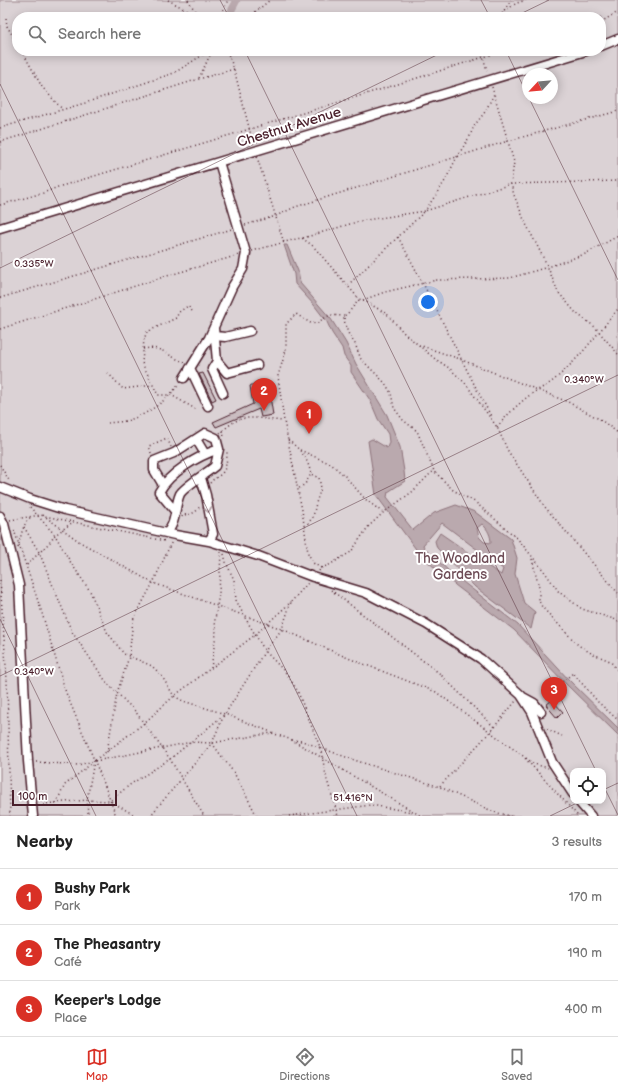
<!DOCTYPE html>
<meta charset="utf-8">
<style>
:root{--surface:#fff;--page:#f2f2f2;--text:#222;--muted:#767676;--line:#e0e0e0;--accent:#d93025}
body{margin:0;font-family:"Balsamiq Sans",sans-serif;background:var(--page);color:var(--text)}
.controls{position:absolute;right:12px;bottom:12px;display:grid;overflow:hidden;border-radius:8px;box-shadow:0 2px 10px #0003}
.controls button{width:36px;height:36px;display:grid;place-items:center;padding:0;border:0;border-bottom:1px solid var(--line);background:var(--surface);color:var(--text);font:20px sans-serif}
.compass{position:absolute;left:522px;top:68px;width:36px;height:36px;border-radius:50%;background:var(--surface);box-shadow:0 2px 10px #0003;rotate:244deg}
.scale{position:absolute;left:12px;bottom:10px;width:105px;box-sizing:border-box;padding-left:4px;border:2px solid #4a1f2b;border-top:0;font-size:11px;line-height:14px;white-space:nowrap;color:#4a1f2b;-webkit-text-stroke:3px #fff;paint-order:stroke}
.you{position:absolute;left:428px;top:302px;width:14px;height:14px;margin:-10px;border:3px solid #fff;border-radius:50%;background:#1a73e8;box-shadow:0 0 0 6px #1a73e833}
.badge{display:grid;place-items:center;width:26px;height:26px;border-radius:50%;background:var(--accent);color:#fff;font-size:13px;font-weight:700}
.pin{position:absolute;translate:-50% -33px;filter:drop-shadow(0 1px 2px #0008)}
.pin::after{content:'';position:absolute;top:21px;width:14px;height:12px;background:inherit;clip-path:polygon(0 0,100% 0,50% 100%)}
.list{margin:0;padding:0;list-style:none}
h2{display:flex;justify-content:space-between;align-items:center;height:52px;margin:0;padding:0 16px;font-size:17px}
h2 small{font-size:13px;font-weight:400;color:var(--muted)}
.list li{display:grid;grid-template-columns:26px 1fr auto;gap:12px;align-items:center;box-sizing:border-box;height:56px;padding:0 16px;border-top:1px solid var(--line)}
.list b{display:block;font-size:15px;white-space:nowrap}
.list p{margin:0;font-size:13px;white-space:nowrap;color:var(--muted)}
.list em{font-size:13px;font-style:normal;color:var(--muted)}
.icon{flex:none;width:22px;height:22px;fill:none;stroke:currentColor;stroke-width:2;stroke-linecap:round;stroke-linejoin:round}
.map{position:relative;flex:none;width:618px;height:816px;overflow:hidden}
.search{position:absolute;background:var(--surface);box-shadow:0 2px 10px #0003;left:12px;right:12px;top:12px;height:44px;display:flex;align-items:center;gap:10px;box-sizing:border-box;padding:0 14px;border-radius:16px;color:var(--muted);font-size:15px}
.sheet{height:220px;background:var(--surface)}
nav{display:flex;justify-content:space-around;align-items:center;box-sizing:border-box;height:56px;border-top:1px solid var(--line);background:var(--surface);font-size:11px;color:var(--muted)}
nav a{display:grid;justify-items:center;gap:2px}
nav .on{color:var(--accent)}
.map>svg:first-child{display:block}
</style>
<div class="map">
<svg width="618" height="816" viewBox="0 0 618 816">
<rect width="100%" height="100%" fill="#f4f2f2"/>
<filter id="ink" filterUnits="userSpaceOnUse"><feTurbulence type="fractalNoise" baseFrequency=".025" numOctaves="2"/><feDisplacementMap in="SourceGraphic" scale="8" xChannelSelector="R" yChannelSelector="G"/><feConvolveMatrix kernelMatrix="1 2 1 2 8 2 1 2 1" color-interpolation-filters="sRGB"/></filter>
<g filter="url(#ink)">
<!-- green -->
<path fill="#dbd2d5" stroke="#927880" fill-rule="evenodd" d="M0 0H618V816H0ZM17 17H601V51H17ZM528 74H552V98H528ZM573 771H603V801H573Z"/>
<!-- water -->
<path fill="#baa9ae" stroke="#8d727a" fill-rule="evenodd" d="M284 245H287L298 271 300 283 331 319 346 343 356 364 387 415 400 447 404 471 405 481 388 492 387 497 413 530 434 513 456 505 475 512 511 539 517 558 515 574 524 603 535 612 531 629 475 587 437 548 435 541 440 533 501 575 503 569 442 523 423 545 425 549 449 571 518 625 570 681 618 728V735L566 684 514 630 455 585 421 556 376 495 368 441 372 439 387 448 389 442 388 434 378 419 370 400 351 372V366L344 356 342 348 332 333 327 322 314 305 295 284 294 274ZM482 524C488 529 491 536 491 543L484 542 479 537 477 528Z"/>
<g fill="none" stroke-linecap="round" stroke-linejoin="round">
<!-- canal -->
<path stroke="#baa9ae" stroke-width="7" d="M228 17 237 0"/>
</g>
<!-- building -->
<path fill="#cabdc1" stroke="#4a1f2b" d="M203 373 216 399 212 401 199 374Z
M258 381 260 391 269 390 273 415 261 417 259 409 216 427 213 422 253 404 250 386Z
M552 700 563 712 557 718 546 705Z"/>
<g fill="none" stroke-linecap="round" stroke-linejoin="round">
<defs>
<path id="minor" d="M601 46 618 39
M0 228 586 51
M214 328 217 361 212 369 223 393
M215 336 225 337 250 331
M217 361 227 373 257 365
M190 368 208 406
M184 378 209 338 232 287 243 269 246 253 219 162
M196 439 205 454
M201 478 206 495 213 534 209 541
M163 485 154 470V461L174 453 205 433 216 438 219 449 215 466C207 473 185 486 180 494 176 503 176 513 173 522 172 526 169 530 167 533
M0 487 30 499 65 510 175 535 209 541 258 556 313 577 366 593 426 624 481 659 521 695 532 712 552 762 573 794
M175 511 159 492C170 472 198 456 219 449
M0 516 4 524 19 585 28 761 33 816
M523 697 534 703 541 712
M578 801 591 816"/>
</defs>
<!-- minor casing -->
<use href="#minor" stroke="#4a1f2b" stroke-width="11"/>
<!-- path -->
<path stroke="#4a1f2b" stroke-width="1.5" stroke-dasharray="1 3" stroke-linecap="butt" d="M168 0 200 17
M188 0 197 14
M504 11 517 3 526 0
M220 17 228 0
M249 17 270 0
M500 17 511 0
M6 18 7 26 17 43
M601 22 618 12
M22 51 42 87 62 109
M227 51 234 69 253 143
M483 51 482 53 488 74
M199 78 212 51
M492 87 514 162 511 184 514 195 525 222 546 263 558 292 576 313 595 327 618 354
M0 128 85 103 174 73 209 51
M0 142 199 79 234 69
M257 157 284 243
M0 205 43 193 58 187 379 90 503 51
M245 225 276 216 295 207 508 141 618 111
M398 237C431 296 459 357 491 416
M303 238 360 221 425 211 445 181 457 157 470 136 474 126 485 112 494 94
M252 251 296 239 302 238 313 246 359 299 363 300 387 314 404 333 434 358 449 368 465 383 497 427 508 451 545 507 618 593
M348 285 425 211 511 184 618 181
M0 298 232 229
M359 300 348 313 344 316 345 325 349 335 355 344 361 359 385 383 391 393 394 408 403 420 417 431 434 471 453 490 475 502 517 538 544 571 559 592 582 609 614 619 618 622
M363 300 385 292 437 280 510 278 548 267 585 254 618 236
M192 311 188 306 179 312 176 318 147 332 144 339 142 363 158 395H171L197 410
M0 329 170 275 239 255
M419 345 457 358 568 402 601 420 618 433
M143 349C165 345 167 358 186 362
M108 373 123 389 153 385
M108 423C115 422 125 422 132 419 150 413 168 399 179 384
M497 427C507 415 518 404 530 395 538 389 547 386 554 380 579 359 598 333 618 309
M223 431 224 437
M220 433C226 428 233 421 241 419 253 416 271 420 283 421
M288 440C302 451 307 457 311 474L305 484 298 489
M300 450 331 464 345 476 365 499 382 512
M151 453 149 446 167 438 171 447
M0 465 10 482
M210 483C213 479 216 478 220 475 227 470 227 458 227 450
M30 507 55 535 71 563 90 591 107 632 124 654 152 666 161 675 174 696 183 701 225 714 271 732
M43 515 80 542 153 583 282 629 348 658 436 692 523 756 578 816
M182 517 183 515C192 514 197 513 200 505
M10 520 40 515 165 541
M24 527 39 552 72 632 107 683 135 711 170 759 204 816
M305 527 313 517 316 503 321 488 319 478 311 474
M14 530 41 610 66 693 103 781 116 816
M18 548C21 537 22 524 31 517
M224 554 226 562 234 580 236 600 244 616 265 651 287 674 297 690 320 747 327 780 338 816
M532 559 539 588V601L542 607 578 645 591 653 610 661 618 671
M27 565 51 541 55 535 73 522
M321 568 313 563 308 553 302 510 284 421 278 376 286 350V324L296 314 312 324 318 322 330 315 344 316
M319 571 321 568 329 565 351 552 368 527 383 513 412 492 429 475 434 471
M0 580 7 680 10 816
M331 590 439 673 494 727
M211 668 216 634 215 620 219 593 221 552
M562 682 573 673 598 702 618 720
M547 729 562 736
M292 740 302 741 354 760 440 787 494 812 511 816
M212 743 234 773 257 816
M107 752 117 693 129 657 133 620 153 583 172 541
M526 758 534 764 548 768
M94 761 87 800 110 801 136 816
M95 761 192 742 212 743 272 733 292 740 421 816
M36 762 78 765 94 761 143 724 174 696 255 635 292 601 308 583
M440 786 490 732 516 701
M111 800 131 784 170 759 225 714 265 651 282 629 291 602
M56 803 65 785 92 763
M43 804 87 800 88 816
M150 816 212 743 224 715
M289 816 371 805 412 812"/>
<!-- minor -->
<use href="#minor" stroke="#fff" stroke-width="8"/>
</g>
<!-- one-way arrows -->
<defs><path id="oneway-chevron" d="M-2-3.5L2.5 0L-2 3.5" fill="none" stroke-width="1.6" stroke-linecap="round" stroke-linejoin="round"/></defs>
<use stroke="#ae9aa0" href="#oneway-chevron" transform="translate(208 510) rotate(79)"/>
</g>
<!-- ticks -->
<path fill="none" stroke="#4a1f2b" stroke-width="1" stroke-opacity="0.45" d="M220 0 229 17M481 0 490 17M514 17 549 0M245 51 596 771M506 51 528 96M0 84 357 816M529 98 618 280M0 268 445 51M0 619 96 816M0 676 618 375M603 785 618 815M603 790 618 783M550 816 581 801"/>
<g text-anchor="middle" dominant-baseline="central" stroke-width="4" stroke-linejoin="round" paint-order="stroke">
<!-- street labels -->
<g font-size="14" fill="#4a1f2b" stroke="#fff">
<text transform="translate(289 127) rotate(-17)">Chestnut Avenue</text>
</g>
<!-- park labels -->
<g font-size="14" fill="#6e4c56" stroke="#fff">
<text x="460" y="558">The Woodland<tspan x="460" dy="16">Gardens</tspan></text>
</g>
</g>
<g font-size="10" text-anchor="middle" fill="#4a1f2b" stroke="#fff" stroke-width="4" stroke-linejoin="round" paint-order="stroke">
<text x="34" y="267">0.335°W</text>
<text x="584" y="383">0.340°W</text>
<text x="34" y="675">0.340°W</text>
<text x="353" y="801">51.416°N</text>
</g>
</svg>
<div class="controls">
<button><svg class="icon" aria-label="locate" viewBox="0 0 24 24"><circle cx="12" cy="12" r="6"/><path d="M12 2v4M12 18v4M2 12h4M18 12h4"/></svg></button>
</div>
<svg class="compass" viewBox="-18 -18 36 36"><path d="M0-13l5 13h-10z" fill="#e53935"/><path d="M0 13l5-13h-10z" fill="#767676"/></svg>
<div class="scale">100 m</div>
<div class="you"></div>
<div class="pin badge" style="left:309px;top:434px">1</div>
<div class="pin badge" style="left:264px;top:411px">2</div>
<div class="pin badge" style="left:554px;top:710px">3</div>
<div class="search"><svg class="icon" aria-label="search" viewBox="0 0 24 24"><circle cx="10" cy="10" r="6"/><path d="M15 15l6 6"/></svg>Search here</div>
</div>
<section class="sheet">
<h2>Nearby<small>3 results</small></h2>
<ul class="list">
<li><span class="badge">1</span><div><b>Bushy Park</b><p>Park</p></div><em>170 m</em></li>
<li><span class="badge">2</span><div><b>The Pheasantry</b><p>Café</p></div><em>190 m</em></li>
<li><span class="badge">3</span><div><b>Keeper's Lodge</b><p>Place</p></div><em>400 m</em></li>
</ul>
</section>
<nav>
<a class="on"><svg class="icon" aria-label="map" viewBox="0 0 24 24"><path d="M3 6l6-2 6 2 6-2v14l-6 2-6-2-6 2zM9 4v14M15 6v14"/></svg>Map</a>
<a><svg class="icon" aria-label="directions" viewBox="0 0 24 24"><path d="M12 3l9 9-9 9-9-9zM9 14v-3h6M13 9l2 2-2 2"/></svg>Directions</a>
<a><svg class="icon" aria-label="saved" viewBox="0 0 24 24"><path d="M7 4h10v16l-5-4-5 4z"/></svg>Saved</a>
</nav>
